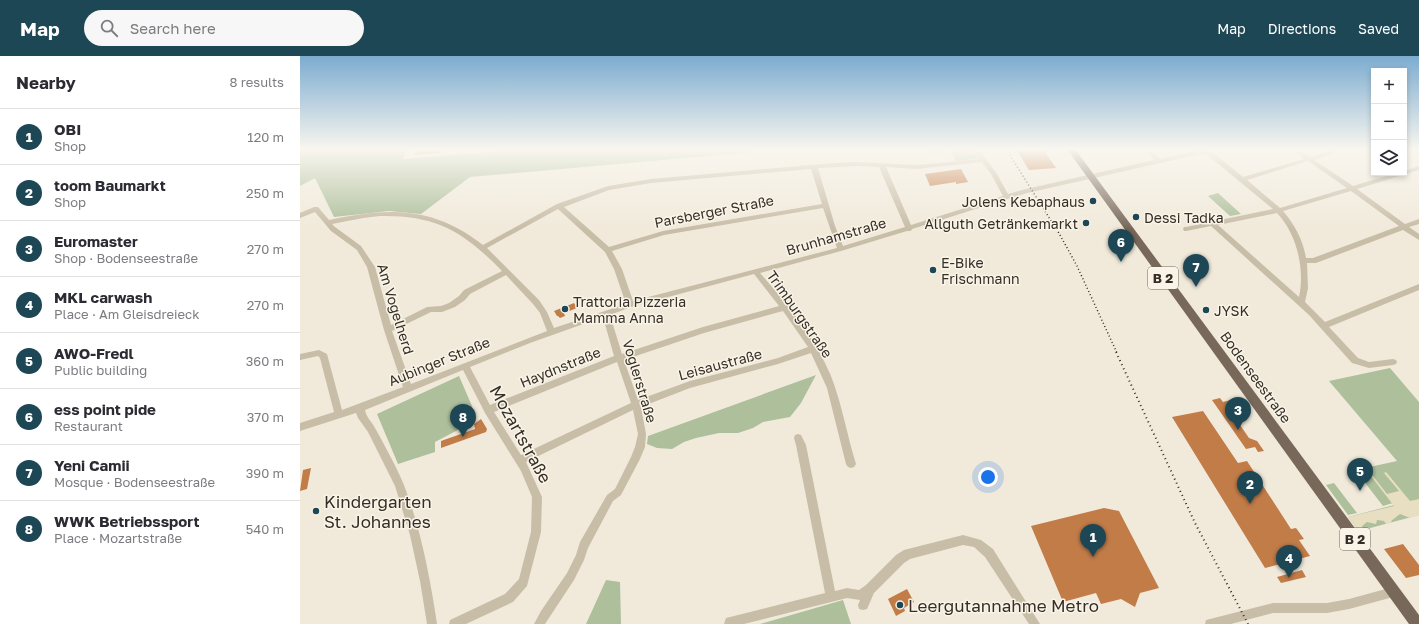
<!DOCTYPE html>
<meta charset="utf-8">
<style>
:root{--surface:#fff;--page:#f7f7f7;--text:#2b2b33;--muted:#7c7c81;--line:#e1e1e2;--accent:#1e4755}
body{margin:0;font-family:"Golos Text",sans-serif;background:var(--page);color:var(--text)}
.controls{position:absolute;right:12px;top:12px;display:grid;overflow:hidden;border-radius:0px;box-shadow:0 2px 6px #0003}
.controls button{width:36px;height:36px;display:grid;place-items:center;padding:0;border:0;border-bottom:1px solid var(--line);background:var(--surface);color:var(--text);font:20px sans-serif}
.you{position:absolute;left:688px;top:421px;width:14px;height:14px;margin:-10px;border:3px solid #fff;border-radius:50%;background:#1a73e8;box-shadow:0 0 0 6px #1a73e833}
.badge{display:grid;place-items:center;width:26px;height:26px;border-radius:50%;background:var(--accent);color:#fff;font-size:13px;font-weight:700}
.pin{position:absolute;translate:-50% -33px;filter:drop-shadow(0 1px 2px #0008)}
.pin::after{content:'';position:absolute;top:21px;width:14px;height:12px;background:inherit;clip-path:polygon(0 0,100% 0,50% 100%)}
.list{margin:0;padding:0;list-style:none}
h2{display:flex;justify-content:space-between;align-items:center;height:52px;margin:0;padding:0 16px;font-size:17px}
h2 small{font-size:13px;font-weight:400;color:var(--muted)}
.list li{display:grid;grid-template-columns:26px 1fr auto;gap:12px;align-items:center;box-sizing:border-box;height:56px;padding:0 16px;border-top:1px solid var(--line)}
.list b{display:block;font-size:15px;white-space:nowrap}
.list p{margin:0;font-size:13px;white-space:nowrap;color:var(--muted)}
.list em{font-size:13px;font-style:normal;color:var(--muted)}
.icon{flex:none;width:22px;height:22px;fill:none;stroke:currentColor;stroke-width:2;stroke-linecap:round;stroke-linejoin:round}
.map{position:relative;flex:none;width:1119px;height:568px;overflow:hidden}
header{display:flex;align-items:center;gap:24px;box-sizing:border-box;height:56px;padding:0 20px;background:var(--accent);color:#fff}
header strong{font-size:19px}
nav{display:flex;gap:22px;margin-inline-start:auto;font-size:14px}
.search{width:280px;height:36px;background:var(--page);display:flex;align-items:center;gap:10px;box-sizing:border-box;padding:0 14px;border-radius:22px;color:var(--muted);font-size:15px}
main{display:flex}
aside{flex:1;background:var(--surface)}
.map>svg:first-child{display:block}
</style>
<header>
<strong>Map</strong>
<div class="search"><svg class="icon" aria-label="search" viewBox="0 0 24 24"><circle cx="10" cy="10" r="6"/><path d="M15 15l6 6"/></svg>Search here</div>
<nav><a>Map</a><a>Directions</a><a>Saved</a></nav>
</header>
<main>
<aside>
<h2>Nearby<small>8 results</small></h2>
<ul class="list">
<li><span class="badge">1</span><div><b>OBI</b><p>Shop</p></div><em>120 m</em></li>
<li><span class="badge">2</span><div><b>toom Baumarkt</b><p>Shop</p></div><em>250 m</em></li>
<li><span class="badge">3</span><div><b>Euromaster</b><p>Shop · Bodenseestraße</p></div><em>270 m</em></li>
<li><span class="badge">4</span><div><b>MKL carwash</b><p>Place · Am Gleisdreieck</p></div><em>270 m</em></li>
<li><span class="badge">5</span><div><b>AWO-Fredl</b><p>Public building</p></div><em>360 m</em></li>
<li><span class="badge">6</span><div><b>ess point pide</b><p>Restaurant</p></div><em>370 m</em></li>
<li><span class="badge">7</span><div><b>Yeni Camii</b><p>Mosque · Bodenseestraße</p></div><em>390 m</em></li>
<li><span class="badge">8</span><div><b>WWK Betriebssport</b><p>Place · Mozartstraße</p></div><em>540 m</em></li>
</ul>
</aside>
<div class="map">
<svg width="1119" height="568" viewBox="0 0 1119 568">
<rect width="100%" height="100%" fill="#f1eadb"/>
<!-- green -->
<path fill="#adbf9b" d="M0 93H109L106 96 103 103 222 93H486L170 121 121 158 89 155 34 161 15 122 0 130Z
M623 93C641 93 665 89 680 102L656 105 650 94H645L642 97H632Z
M918 137 941 158 930 160 908 140Z
M1090 312 1119 346V459L1059 475 1048 461 1094 449 1093 447 1083 450 1059 419 1068 417 1065 412 1097 405 1029 325Z
M516 319 501 347 490 361 463 366 453 372 438 377H419L396 382 384 386 372 393 357 392 347 388 348 380Z
M159 320 172 350 173 366 135 386V396L98 408 77 358Z
M1034 427 1057 457 1048 459 1026 429Z
M306 524 320 526 321 568H286Z
M543 544 551 568H460Z"/>
<!-- plaza -->
<path fill="#e8dfc2" d="M1086 416 1110 445 1119 443V459L1110 462 1100 458 1091 465 1092 466 1086 468 1084 465 1077 464 1076 468 1067 466 1062 470 1064 474 1059 475 1048 461 1094 450 1071 420H1073L1087 438 1099 435 1084 417Z"/>
<!-- building -->
<path fill="#c27c48" d="M117 93H140V97L114 99Z
M716 93H743L756 112 729 114Z
M661 113 668 126 656 128V126L630 130 625 118Z
M274 247 277 252 264 257 265 260 260 262 258 260H257L254 255Z
M920 342 923 346 934 343 946 360 937 362 940 366H938L949 382 957 385 964 395 958 396 955 391 946 393 912 344Z
M903 355 938 407 947 405 991 473 996 472 1004 483 999 484 1010 500 965 512 872 361Z
M181 363 187 373 186 376 141 392V385L175 373 174 368Z
M11 412 7 433 0 435 3 414Z
M804 452 819 455 859 532 840 537 835 551 821 543 801 548 796 537 763 546 731 470Z
M1103 488 1119 509V519L1106 522 1084 493Z
M1002 514 1006 521 981 527 977 521Z
M607 533 614 546 604 552 605 555 596 560 588 543Z"/>
<g fill="none" stroke-linecap="round" stroke-linejoin="round">
<!-- minor -->
<path fill="#c8bda7" fill-rule="evenodd" d="M663 93H672L683 97V99L697 118 708 138 726 133 854 104 844 93H850L860 103 904 93H916L911 95 943 121 1004 103 991 93H998L1010 101 1036 93H1046L1014 104 1053 130 1096 117H1104V115L1119 110V114L1057 133 1105 168 1119 163V168L1109 171 1119 178V184L1103 174 1016 207H1007L1008 232 1005 246 1025 266 1119 228V234L1029 271 1058 302 1069 306 1093 303 1096 304 1097 306 1096 308 1093 309 1069 312 1052 307 1009 259 911 170 886 175H884L883 173 884 171H886L973 153 905 97 727 137 612 173 611 175H607L541 195 460 217C487 248 515 281 531 320 542 348 547 379 556 408L554 411 551 412 548 411 546 408 527 332 511 297 478 308 390 332 341 351 346 378 345 391 340 403 321 439 313 445 288 492 284 504 274 524 245 568H234L241 555 267 517 276 499 280 486 307 439 315 433 331 401 335 391 338 378 333 354 226 406 242 441 241 476 228 526 227 530 213 546 166 568H149L150 564 205 538 219 523 231 476 232 441 221 415 185 357 163 314 65 354C66 361 72 366 75 372 85 390 96 410 104 429 121 474 130 521 137 568H127L120 525 110 479 95 430 68 376 58 362 56 357 0 375V367L34 356 20 302 18 300 0 304V298L19 294 27 298 42 354 103 331 84 274 67 211 57 194 31 175 15 156 0 162V157L14 151H18L29 164C88 151 134 150 183 189L257 148 308 130 351 123 534 107 556 106 617 109 679 103 675 98ZM1008 105 1047 132 980 152 947 124ZM682 106 691 118 703 140 611 169 586 111 617 113ZM556 110 579 111 605 171 543 190 535 170 518 112ZM511 113 522 148 363 175 309 191 264 151 309 134 351 127ZM1051 135 1099 170 1013 202H1006C1003 184 995 169 983 155ZM523 152 537 192 333 245 322 213 312 195 364 179ZM258 153 305 196 314 213 326 248 254 272 247 256 239 244 187 192ZM977 157C997 178 1005 213 999 241L918 169ZM80 160C136 159 163 175 202 215L164 234 159 240 149 247 141 250 127 251 91 269 75 211 61 190 35 171 32 168 63 162ZM454 218 479 250 403 271 322 298 310 259 331 251ZM206 219 233 248 240 257 247 275 111 328 92 275 131 256H142L155 251 165 244 170 238ZM483 255 508 291 478 302 390 325 338 344 324 304 404 277ZM303 261 314 300 190 349 170 311 230 287ZM317 306 331 347 221 399 194 356Z
M498 378 501 379 506 389 535 535 547 532 559 534 566 529 596 499 604 494 663 479 681 484 693 493 740 568H729L685 501 674 491 663 489 610 503 604 507 574 537 567 553 563 554 559 553 558 549 560 544 547 542 444 568H424L426 562 430 561 525 537 496 389 494 382 495 379Z
M1093 531 1097 532 1098 536 1097 540 1049 553 1027 557H973L931 568H905L906 564 910 563 973 547H1027L1049 543Z"/>
<!-- major -->
<path fill="#776859" fill-rule="evenodd" d="M767 93H775L1119 559V568H1109Z"/>
<!-- rail-far1 -->
<path stroke="#352e27" stroke-width="1.5" stroke-dasharray="1 2.5" stroke-linecap="butt" d="M706 93 760 179 777 210 817 297"/>
<!-- rail -->
<path stroke="#352e27" stroke-width="2" stroke-dasharray="1 3.5" stroke-linecap="butt" d="M816 296 895 467 948 568"/>
</g>
<!-- sky -->
<linearGradient id="sky" x2="0" y2="1"><stop stop-color="#7cacd0"/><stop offset="0.54" stop-color="#f9f6ef"/><stop offset="1" stop-color="#f9f6ef" stop-opacity="0"/></linearGradient>
<rect width="1119" height="173" fill="url(#sky)"/>
<!-- markers -->
<g fill="#1e4755" stroke="#f9f4e7" stroke-width="1.5">
<circle cx="793" cy="145" r="4"/>
<circle cx="836" cy="161" r="4"/>
<circle cx="786" cy="167" r="4"/>
<circle cx="633" cy="214" r="4"/>
<circle cx="265" cy="253" r="4"/>
<circle cx="906" cy="254" r="4"/>
<circle cx="16" cy="455" r="4"/>
<circle cx="600" cy="549" r="4"/>
</g>
<g text-anchor="middle" dominant-baseline="central" stroke-width="3" stroke-linejoin="round" paint-order="stroke">
<!-- shield labels -->
<g fill="#f9f4e7" stroke="#706961" stroke-width="1">
<rect x="848" y="211" width="30" height="22" rx="3"/>
<rect x="1040" y="472" width="30" height="22" rx="3"/>
</g>
<g font-size="13" font-weight="bold" fill="#352e27">
<text x="863" y="222">B 2</text>
<text x="1055" y="483">B 2</text>
</g>
<!-- poi labels -->
<g font-size="14" fill="#352e27" stroke="#f9f4e7" text-anchor="start">
<text x="785" y="145" text-anchor="end">Jolens Kebaphaus</text>
<text x="844" y="161">Dessi Tadka</text>
<text x="778" y="167" text-anchor="end">Allguth Getränkemarkt</text>
<text x="641" y="206">E-Bike<tspan x="641" dy="16">Frischmann</tspan></text>
<text x="273" y="245">Trattoria Pizzeria<tspan x="273" dy="16">Mamma Anna</tspan></text>
<text x="914" y="254">JYSK</text>
</g>
<!-- street labels -->
<g font-size="14" fill="#352e27" stroke="#f9f4e7">
<text transform="translate(414 155) rotate(-11)">Parsberger Straße</text>
<text transform="translate(536 180) rotate(-16)">Brunhamstraße</text>
<text transform="translate(96 253) rotate(73)">Am Vogelherd</text>
<text transform="translate(500 258) rotate(55)">Trimburgstraße</text>
<text transform="translate(139 305) rotate(-22)">Aubinger Straße</text>
<text transform="translate(420 308) rotate(-15)">Leisaustraße</text>
<text transform="translate(260 311) rotate(-22)">Haydnstraße</text>
<text transform="translate(956 321) rotate(54)">Bodenseestraße</text>
<text transform="translate(340 325) rotate(73)">Voglerstraße</text>
</g>
<!-- near-street labels -->
<g font-size="17" fill="#352e27" stroke="#f9f4e7">
<text transform="translate(221 378) rotate(61)">Mozartstraße</text>
</g>
<!-- near-poi labels -->
<g font-size="17" fill="#352e27" stroke="#f9f4e7" text-anchor="start">
<text x="24" y="445">Kindergarten<tspan x="24" dy="20">St. Johannes</tspan></text>
<text x="608" y="549">Leergutannahme Metro</text>
</g>
</g>
</svg>
<div class="controls">
<button>+</button>
<button>−</button>
<button><svg class="icon" aria-label="layers" viewBox="0 0 24 24"><path d="M12 4l9 5-9 5-9-5zM3 14l9 5 9-5"/></svg></button>
</div>
<div class="you"></div>
<div class="pin badge" style="left:793px;top:501px">1</div>
<div class="pin badge" style="left:950px;top:448px">2</div>
<div class="pin badge" style="left:938px;top:374px">3</div>
<div class="pin badge" style="left:989px;top:522px">4</div>
<div class="pin badge" style="left:1060px;top:435px">5</div>
<div class="pin badge" style="left:821px;top:206px">6</div>
<div class="pin badge" style="left:896px;top:231px">7</div>
<div class="pin badge" style="left:163px;top:381px">8</div>
</div>
</main>
